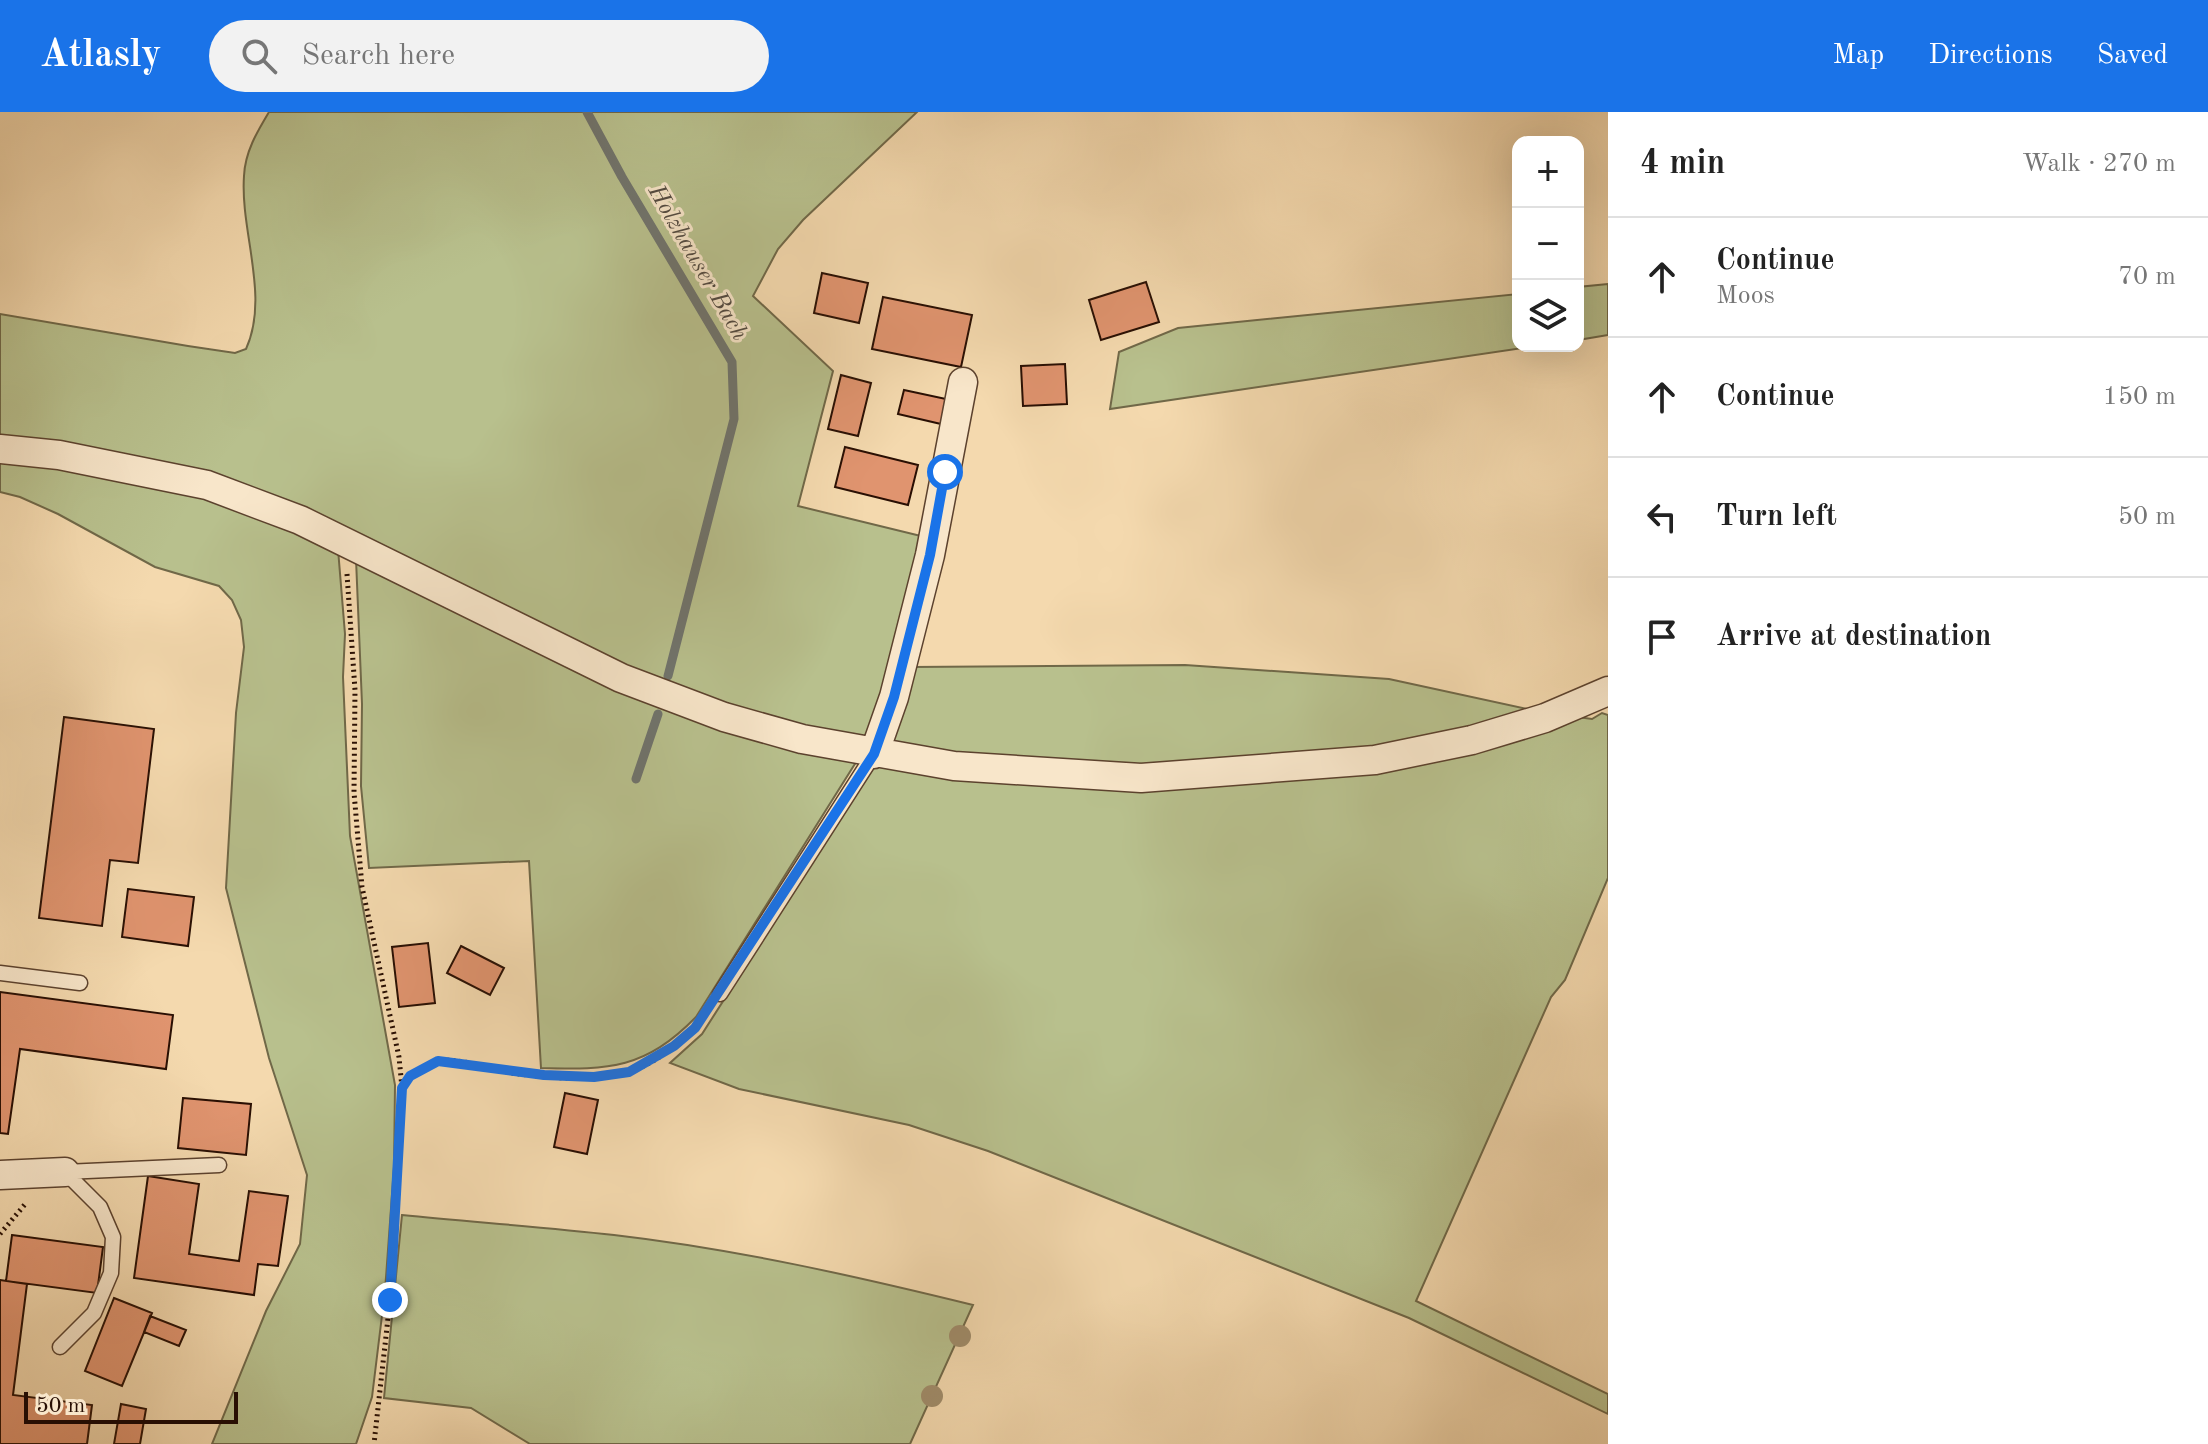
<!DOCTYPE html>
<meta charset="utf-8">
<style>
:root{--surface:#fff;--page:#f2f2f2;--text:#222;--muted:#767676;--line:#e0e0e0;--accent:#1a73e8}
body{margin:0;font-family:"Old Standard TT",serif;background:var(--page);color:var(--text)}
.controls{position:absolute;right:24px;top:24px;display:grid;overflow:hidden;border-radius:16px;box-shadow:0 8px 32px #0002}
.controls button{width:72px;height:72px;display:grid;place-items:center;padding:0;border:0;border-bottom:2px solid var(--line);background:var(--surface);color:var(--text);font:40px sans-serif}
.scale{position:absolute;left:24px;bottom:20px;width:214px;box-sizing:border-box;padding-left:8px;border:4px solid #290f03;border-top:0;font-size:22px;line-height:28px;white-space:nowrap;color:#290f03;-webkit-text-stroke:6px #f8e6ca;paint-order:stroke}
.stop{position:absolute;width:24px;height:24px;margin:-18px;border:6px solid #1a73e8;border-radius:50%;background:#fff}
.stop.end{background:#1a73e8;border-color:#fff;box-shadow:0 2px 8px #0008}
.list{margin:0;padding:0;list-style:none}
h2{display:flex;justify-content:space-between;align-items:center;height:104px;margin:0;padding:0 32px;font-size:34px}
h2 small{font-size:26px;font-weight:400;color:var(--muted)}
.list li{display:grid;grid-template-columns:52px 1fr auto;gap:24px;align-items:center;box-sizing:border-box;height:120px;padding:0 32px;border-top:2px solid var(--line)}
.list b{display:block;font-size:30px;white-space:nowrap}
.list p{margin:0;font-size:26px;white-space:nowrap;color:var(--muted)}
.list em{font-size:26px;font-style:normal;color:var(--muted)}
.icon{flex:none;width:44px;height:44px;fill:none;stroke:currentColor;stroke-width:2;stroke-linecap:round;stroke-linejoin:round}
.map{position:relative;flex:none;width:1608px;height:1332px;overflow:hidden}
header{display:flex;align-items:center;gap:48px;box-sizing:border-box;height:112px;padding:0 40px;background:var(--accent);color:#fff}
header strong{font-size:38px}
nav{display:flex;gap:44px;margin-inline-start:auto;font-size:28px}
.search{width:560px;height:72px;background:var(--page);display:flex;align-items:center;gap:20px;box-sizing:border-box;padding:0 28px;border-radius:44px;color:var(--muted);font-size:30px}
main{display:flex}
aside{flex:1;background:var(--surface)}
.map>svg:first-child{display:block}
</style>
<header>
<strong>Atlasly</strong>
<div class="search"><svg class="icon" aria-label="search" viewBox="0 0 24 24"><circle cx="10" cy="10" r="6"/><path d="M15 15l6 6"/></svg>Search here</div>
<nav><a>Map</a><a>Directions</a><a>Saved</a></nav>
</header>
<main>
<div class="map">
<svg width="1608" height="1332" viewBox="0 0 1608 1332">
<rect width="100%" height="100%" fill="#f4d9ae"/>
<filter id="stains"><feTurbulence type="fractalNoise" baseFrequency=".0025" numOctaves="4"/><feColorMatrix values="0 0 0 0 .2 0 0 0 0 .09 0 0 0 0 .02 0 0 0 .5 -.17"/></filter>
<radialGradient id="worn" r=".72"><stop offset=".6" stop-color="#630" stop-opacity="0"/><stop offset="1" stop-color="#630" stop-opacity=".3"/></radialGradient>
<!-- green -->
<path fill="#b8c08d" stroke="#706848" stroke-width="2" d="M269 0H917L803 108 778 137 753 184 833 259 798 394 925 425 890 569 858 647 696 905C645 957 610 958 541 956L529 749 369 756 361 674 362 592 356 447 338 437 345 522 343 565 350 724 395 973 394 1055 385 1179 372 1285 356 1332H212L266 1199 300 1132 307 1063 269 946 226 776 236 601 244 535 241 508 232 488 219 474 155 455 58 402 20 385 0 380V202L188 234 235 241 246 237C270 184 240 120 244 64 245 40 257 20 269 0Z
M1608 172V223L1578 228V175Z
M1518 182V234H1536L1110 297 1119 240 1178 216Z
M1185 553 1389 567 1541 600 1592 607 1602 601 1608 603V766L1565 868 1551 885 1416 1189 1608 1282V1302L1409 1206 988 1039 909 1013 739 977 670 951 702 922 847 696 911 555Z
M402 1103C472 1110 543 1115 614 1123 735 1137 855 1164 973 1193L910 1332H530L471 1296 384 1286Z"/>
<g fill="none" stroke-linecap="round" stroke-linejoin="round">
<!-- stream -->
<path stroke="#70746d" stroke-width="9" d="M587 0 622 65 732 250 734 307 668 564
M636 667 658 602"/>
</g>
<!-- building -->
<path fill="#e0946f" stroke="#290f03" stroke-width="2" d="M822 161 868 171 859 211 814 201Z
M1146 170 1159 210 1101 228 1089 188Z
M883 185 972 203 961 255 872 237Z
M1065 252 1067 292 1023 294 1021 254Z
M841 263 871 271 858 324 828 317Z
M904 278 946 287 941 312 898 302Z
M845 335 918 353 908 393 835 375Z
M64 605 154 617 138 751 110 748 102 814 39 806Z
M128 777 194 785 188 834 122 825Z
M428 831 435 891 399 895 392 835Z
M461 834 504 856 490 883 447 861Z
M0 880 173 903 166 957 20 937 8 1022 0 1021Z
M565 981 598 988 587 1042 554 1035Z
M183 986 251 992 246 1043 178 1036Z
M148 1064 199 1072 189 1142 239 1149 249 1079 288 1084 278 1154 258 1152 254 1183 134 1166Z
M12 1123 103 1135 97 1181 6 1169Z
M0 1168 27 1172 13 1283 92 1293 87 1332H0Z
M114 1186 152 1201 122 1274 85 1259Z
M150 1204 186 1218 179 1234 144 1220Z
M121 1292 146 1297 140 1332H114Z"/>
<g fill="none" stroke-linecap="round" stroke-linejoin="round">
<defs>
<path id="lane" d="M0 861 80 871
M720 882 874 642
M65 1060 219 1053
M60 1235 94 1201 111 1161 113 1125 100 1095 65 1060"/>
<path id="street" d="M0 337 59 343 207 373 300 408 621 566 724 605 802 627 954 654 1141 666 1375 648 1472 628 1545 606 1608 579
M874 642 894 585 930 443 963 270
M0 1063 65 1060"/>
</defs>
<!-- lane casing -->
<use href="#lane" stroke="#5c422e" stroke-width="17"/>
<!-- street casing -->
<use href="#street" stroke="#5c422e" stroke-width="31"/>
<!-- path -->
<path stroke="#290f03" stroke-width="5" stroke-dasharray="2 4" stroke-linecap="butt" d="M347 462 355 578 354 680 362 775 399 945 402 976 390 1188 374 1332
M403 975C410 963 421 954 435 950 455 944 481 955 501 959 536 966 595 970 629 960 661 949 690 924 709 897
M0 1122 27 1090"/>
<!-- lane -->
<use href="#lane" stroke="#f8e6ca" stroke-width="14"/>
<!-- street -->
<use href="#street" stroke="#f8e6ca" stroke-width="28"/>
</g>
<!-- trees -->
<g fill="#a08c6a">
<circle cx="960" cy="1224" r="11"/>
<circle cx="932" cy="1284" r="11"/>
</g>
<g fill="none" stroke-linecap="round" stroke-linejoin="round">
<!-- route -->
<path stroke="#1a73e8" stroke-width="10" d="M390 1188 402 976 410 964 438 949 544 963 594 965 629 960 674 934 695 916 874 642 894 585 930 443 945 360"/>
</g>
<g text-anchor="middle" dominant-baseline="central" stroke-width="6" stroke-linejoin="round" paint-order="stroke">
<!-- water labels -->
<g font-size="24" font-style="italic" fill="#524a41" stroke="#f8e6ca">
<text transform="translate(697 151) rotate(60)">Holzhauser Bach</text>
</g>
</g>
<rect width="100%" height="100%" filter="url(#stains)"/>
<rect width="100%" height="100%" fill="url(#worn)"/>
</svg>
<div class="controls">
<button>+</button>
<button>−</button>
<button><svg class="icon" aria-label="layers" viewBox="0 0 24 24"><path d="M12 4l9 5-9 5-9-5zM3 14l9 5 9-5"/></svg></button>
</div>
<div class="scale">50 m</div>
<div class="stop" style="left:945px;top:360px"></div>
<div class="stop end" style="left:390px;top:1188px"></div>
</div>
<aside>
<h2>4 min<small>Walk · 270 m</small></h2>
<ul class="list">
<li><svg class="icon" aria-label="ahead" viewBox="0 0 24 24"><path d="M12 20V5M6 11l6-6 6 6"/></svg><div><b>Continue</b><p>Moos</p></div><em>70 m</em></li>
<li><svg class="icon" aria-label="ahead" viewBox="0 0 24 24"><path d="M12 20V5M6 11l6-6 6 6"/></svg><div><b>Continue</b></div><em>150 m</em></li>
<li><svg class="icon" aria-label="left" viewBox="0 0 24 24"><path d="M17 20v-9H6M10 6l-5 5 5 5"/></svg><div><b>Turn left</b></div><em>50 m</em></li>
<li><svg class="icon" aria-label="arrive" viewBox="0 0 24 24"><path d="M6 21V4h12l-3 4 3 4H6"/></svg><div><b>Arrive at destination</b></div></li>
</ul>
</aside>
</main>
